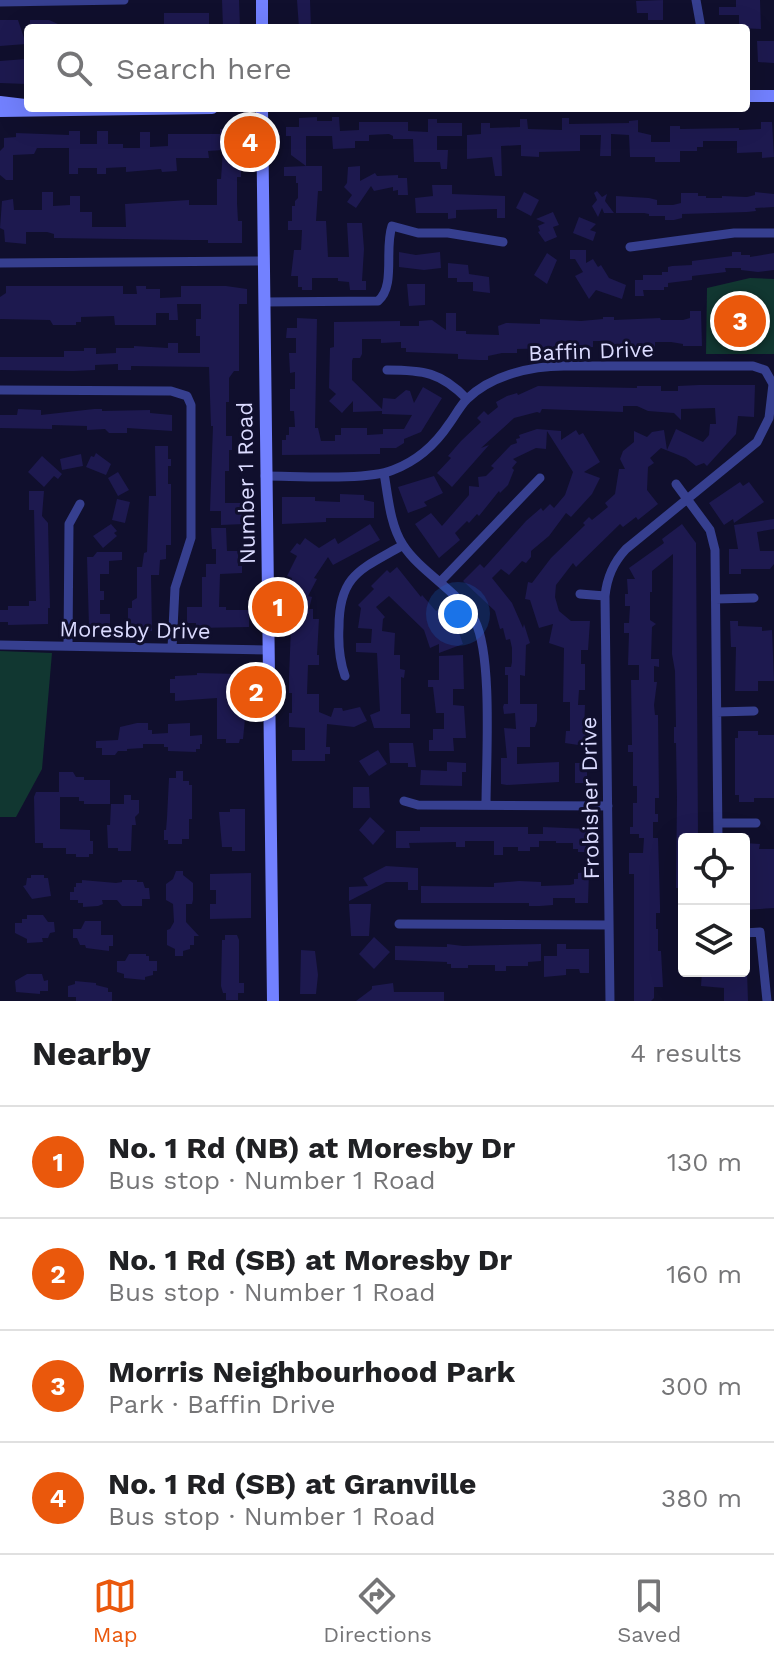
<!DOCTYPE html>
<meta charset="utf-8">
<style>
:root{--surface:#fff;--page:#f6f6f6;--text:#202124;--muted:#757577;--line:#e0e0e0;--accent:#ea580c}
body{margin:0;font-family:"Work Sans",sans-serif;background:var(--page);color:var(--text)}
.controls{position:absolute;right:24px;bottom:24px;display:grid;overflow:hidden;border-radius:8px;box-shadow:0 8px 32px #0002}
.controls button{width:72px;height:72px;display:grid;place-items:center;padding:0;border:0;border-bottom:2px solid var(--line);background:var(--surface);color:var(--text);font:40px sans-serif}
.you{position:absolute;left:458px;top:614px;width:28px;height:28px;margin:-20px;border:6px solid #fff;border-radius:50%;background:#1a73e8;box-shadow:0 0 0 12px #1a73e833}
.badge{display:grid;place-items:center;width:52px;height:52px;border-radius:50%;background:var(--accent);color:#fff;font-size:26px;font-weight:700}
.pin{position:absolute;translate:-50% -50%;border:4px solid #fff;box-shadow:0 2px 8px #0006}
.list{margin:0;padding:0;list-style:none}
h2{display:flex;justify-content:space-between;align-items:center;height:104px;margin:0;padding:0 32px;font-size:34px}
h2 small{font-size:26px;font-weight:400;color:var(--muted)}
.list li{display:grid;grid-template-columns:52px 1fr auto;gap:24px;align-items:center;box-sizing:border-box;height:112px;padding:0 32px;border-top:2px solid var(--line)}
.list b{display:block;font-size:30px;white-space:nowrap}
.list p{margin:0;font-size:26px;white-space:nowrap;color:var(--muted)}
.list em{font-size:26px;font-style:normal;color:var(--muted)}
.icon{flex:none;width:44px;height:44px;fill:none;stroke:currentColor;stroke-width:2;stroke-linecap:round;stroke-linejoin:round}
.map{position:relative;flex:none;width:774px;height:1001px;overflow:hidden}
.search{position:absolute;background:var(--surface);box-shadow:0 8px 32px #0002;left:24px;right:24px;top:24px;height:88px;display:flex;align-items:center;gap:20px;box-sizing:border-box;padding:0 28px;border-radius:8px;color:var(--muted);font-size:30px}
.sheet{height:552px;background:var(--surface)}
nav{display:flex;justify-content:space-around;align-items:center;box-sizing:border-box;height:112px;border-top:2px solid var(--line);background:var(--surface);font-size:22px;color:var(--muted)}
nav a{display:grid;justify-items:center;gap:4px}
nav .on{color:var(--accent)}
.map>svg:first-child{display:block}
</style>
<div class="map">
<svg width="774" height="1001" viewBox="0 0 774 1001">
<rect width="100%" height="100%" fill="#100f2d"/>
<!-- green -->
<path fill="#113731" d="M750 278 774 279V354H706L707 288Z
M0 651 52 653 42 769 16 817H0Z"/>
<!-- building -->
<path fill="#1d194f" d="M222 0H239L240 28H223Z
M297 0H310L311 28H299Z
M663 0V20H648V13H637L636 1Z
M736 0H760L761 29 739 28V15H719V7H736Z
M164 13H209V28H164Z
M0 20H18L26 44 0 46Z
M30 20H49L58 24V28H30Z
M757 41H774V63L758 62Z
M26 59 27 84 0 83V61Z
M317 117V121H332V117H339L340 131 359 130V122H408V131L428 132V119H437V123H462V136H437V150H448L447 169H441L440 162H414L413 139H393V136L389 134 369 135V141H355V148L333 149 332 136H306V166H322V191H318L316 221H326L328 257H349L347 223H362L364 249 362 281H366V290H350L349 282 338 281V278H312V290H302V287H298V276H291L294 250H301L302 230H288V221H292V206H295V201L298 198V183H296V176H284V167L306 166 291 155V136H286V127H299V118Z
M562 118H569V124L629 123V121L638 120V132L651 135V142H670V126H680V129L739 128V130L761 129V122H772L774 157 762 158V152L737 153V141H703V147H697V151H680V162H655V157H630L629 135 611 134V156H600L601 135H580V151L539 152V157L521 156V145L501 146 502 176H495L492 157 467 159V135L481 134V123H490V128L520 127V119H527L528 129 562 130Z
M220 129H241V177H237V203L238 221H242V243H208V240H191L54 238V234L47 232H26V244L5 242 4 230 0 228 2 201 13 199 14 210H42V192H53V206L70 205V196H80V212H92V227H126L125 204 189 200V205H217V179H221L223 150 208 151 209 158H176L177 171 162 172 161 169 126 172V167L106 168V174H97V168H78V174H69V148H37L34 154 13 155V180H6L0 175V151L4 147V138L16 137V133L69 135V131H80V144H97V131H108V144H123V148H140V132H150V147L168 146V134H220Z
M360 166V181L375 173 377 176 398 175V178H407L408 195H398V190L393 191V187L374 191 371 186 356 208 347 202 352 195 344 187 347 183 348 167Z
M432 185H452V194L505 196V218H497V209L456 210V218L448 219V213H416L415 198 433 196Z
M597 191 602 197 607 194 605 201 614 213H604L602 208 598 217 592 206 597 200 594 193Z
M524 192 539 200 531 216 516 208Z
M755 192 774 194V207L755 208 756 211 747 212 682 214V218L674 220H665V216H649V214L644 213H616V196L649 198 657 200V205H673L681 203V193H698V196H706V198H722V196L747 197 755 195Z
M553 212 559 225 553 227 557 237 545 242 538 232 540 231 538 226 545 223 536 219Z
M579 217 596 224 590 230 596 232 593 241 573 233Z
M570 250H586V263L593 259 598 267 601 265 609 278 626 285 622 299 596 290 589 299 575 276 583 272 575 259H570Z
M399 252 416 255 440 252 441 268 424 270 399 267Z
M732 252H741V255H750V257L774 253V270L758 272 741 270V268H725L726 272 692 276V280L668 283V287H664V290H643L644 296H635V280H643V275H662V272H668V267L672 266 692 265V261L732 256Z
M547 253 557 260 547 284 534 275Z
M448 263 468 265 469 274 489 277 490 293 473 291V282H457V278H448Z
M407 284H425V305L409 306Z
M6 286H123V294H137L136 286H146V289H160V298L181 297V286H226L247 289V304H239V371H234L229 378V402H226V436H232V450H229V471H225V503H244V524L221 525V511H210L213 426H211L209 367 131 366V370H118V364L95 365V370L73 371 0 370V357H64V351H84V348H96V354L116 353V348H134V346L168 348V343H178V353H200V336H196V319H201V304H177L178 320H169V313H156V325H115L114 316 81 317V322H76V325H53L50 320 0 319V297L6 293Z
M690 311H701L702 346H683V344L671 342H655V347H611L608 341H593V347L517 349V353H502L488 356V360H479L458 359V354L406 352V348H401V342L381 343V339H362V354L360 358H353L352 361V380L382 409 383 398 395 399 406 390 410 391 414 403 423 387 442 398 421 432 404 439V443L396 448H380V454L282 455V440H286V435H289V427H295L294 411H290V389H295V372L290 373 289 353H296V338H286L287 328H297V318L317 319 315 428H318L321 441H335V435H341V428H367V435L383 434V429H404L412 415 382 414V411L353 412V401L342 413 329 401 336 394 329 388 330 348 334 347V322L400 321V326H419V321L432 320 446 330V313H456V331H466V334L499 335 498 326 506 323 540 324V319L581 321 603 319V317H614V320L660 318 661 320H683L690 318Z
M699 385H755L754 417 738 416 736 434 707 466 704 463 696 466 686 458 661 448 650 458 654 463 648 467 647 490 658 504 638 520 636 517 623 527 620 524 576 567 573 563 556 585 555 597 559 611 571 621H590L588 650H581V664H585V690H579L578 705H585L584 729 586 737 585 746 565 743 566 731H570V702H563L564 648 549 643 553 624 539 628 530 600 525 599 528 582 532 583 551 558 585 525 583 523 589 517 592 520 608 507 605 503 615 494 619 469H625L620 459 623 451 634 442V431L647 437 652 432 664 430 667 450 676 429 703 442 709 435 710 424H716L715 408 681 409V420L674 413 648 411 637 406H623V412L542 409 540 413 537 412 514 418 481 448 489 445 452 487 437 473 451 458 448 456 461 441 481 422 477 418 484 411 488 415 498 407 496 402 507 396 517 393 518 395 538 386 637 388V386H661V391H678V386Z
M18 409 41 410V415L94 409H102V411L150 410V413L172 415V431L127 428V433H109L105 429 87 430V426L52 425V429L0 428V415H17Z
M537 429 561 431V440L576 430 579 435 583 433 600 462 584 472 600 478 592 494 571 517 566 513 549 536 531 551V557L526 563 522 561 509 575 501 569 492 578 512 603 523 628 524 624 530 643 526 645 525 676 520 675V704H537V721L535 727H530V747H517V764L559 762V782L507 785 501 784V758H507L504 728 516 729 515 713 504 714 503 707 504 704H508V675H505V667H511L512 662V648L510 639 506 640 503 628 500 629 495 611 463 581 480 564 484 568 526 521 541 508 543 511 550 504 554 508 565 495 573 472 547 431 546 449 536 448 513 459 517 462 512 468 514 470 508 485 500 493 499 491 479 516 477 514 469 523 467 521 455 533 460 540 439 558 415 524 431 513 442 526 469 495V486L479 487 478 477 486 476 494 468 491 466 511 445 517 443 516 439 520 438 519 435Z
M155 446H168V459H171V466H168V484H171V545H166V559L160 560 159 575H151L152 631H128V608H132V601L137 598V567H142L144 553 147 552 149 496H156Z
M96 453 111 464 106 475 86 467 91 456 94 457Z
M81 454 83 466 62 470 60 459Z
M42 456 62 474 58 479 54 476 44 487 28 472Z
M118 472 129 490 118 496 108 478Z
M434 476 443 493 424 502 427 506 408 513 398 487Z
M740 482 743 486 749 482 764 502 734 523 733 519 724 525 709 503Z
M29 491H44L42 516 48 523 50 608H48V624L8 625V622H0V610H8V606H29V601H36L34 510H29Z
M340 494 364 495V500L374 502V518H326V522L282 524V497H315V501L340 502Z
M117 499 130 502 125 523 112 520Z
M774 519V529L757 532 760 551H774V564L770 569H741V574H729V549H738L734 525Z
M111 524 117 531 114 533 117 536 103 548 93 536Z
M370 524 380 540 333 565 328 557 314 578 317 579 308 596 312 597 309 609H313V619H319L317 655H319V665H308L307 694H319V712L331 717 334 708H342L343 711 360 707 367 721 354 727 327 724 326 747H330V754H325V761H292V750H305V728L289 727V713H292V693H289V677L292 602 288 601V596L292 578 287 576 297 556 290 552 297 543 300 545 305 538 319 548 335 538 338 544Z
M682 524 696 543 698 834H692V839H684V888H676L677 798 676 743H674V727H676L675 671 672 654 673 554 652 571V592H650V620L656 624 652 627 651 659H659V667L654 666V682H657L654 705 655 715H658L659 798H655V814H658V822H653V838H658L660 905V913H656V929H658V951H661L663 987H654V998L651 1001H634V874H629V853H643L644 838H639V834H630V827H633V803H637V786H633V752H628V745H632L631 680H639V665H628L629 633H624V623H629L630 606H625V594H628L627 579H635L629 568 664 543 662 539Z
M211 528H226L227 551H238V566H242V573L220 574 219 607H226V610H249V627L196 628V623H187V607H202V577H206V564H216V549H212Z
M97 552H122V560L109 561V574H100V591H104V600H100V614H110V627H89L87 557H93Z
M397 567 421 597 422 595 436 611 438 610 451 629 457 627 463 644 439 653V644L430 648 424 630 389 596 376 607 385 617 383 619 382 631 395 633 394 655H400V669L405 670 404 678 401 677V714H410V728H374L370 715 380 711 377 653 356 652V643H371L372 629 358 628 361 608 358 605 374 589 371 586 387 570 390 573Z
M730 621H738V626L762 627V631L772 630 774 681H758V691H735L736 647H731Z
M463 655 464 689H453V705L464 706 466 738H453L454 751H429V740H433V729H444V713H436L433 687H428V680H439V656Z
M197 673 238 674V681H244V688H238V709H246L243 739H240L239 743H226V739H217V698L175 701V693H170V679H175V676L197 675Z
M137 723H148V730H152V734L168 733V724L190 723V736L202 735V744H200V749H196V752L168 751V747H164V744H143V748L127 749V751H118L115 755H102V748H96V741L118 740 120 727Z
M738 731H758V735H774V798H754V802H739V795H735V738H738Z
M389 743H413L416 767H408V763H390Z
M378 750 387 764 369 776 359 761Z
M447 762 466 763V772H462V786L420 785 421 770 447 771Z
M575 763H587V783H575Z
M176 771H183V781H189V785H192V819H189V839H182V844H168V840H164V830H166L167 818 169 778H176Z
M59 772H73L76 777H84V780H110V804H84V801H79V797H60V829L90 830V841H93V854H89V857H76V854H66V848H43V843H35L34 797 36 792H59Z
M353 787H369L370 808H353Z
M124 795H131V800H139V813L135 817 136 825H132L131 851H118V848H108L107 825H110L111 804H124Z
M230 809H245V851H232V847H222L219 812H230Z
M370 817 385 831 373 845 359 830Z
M420 827H528V834H543V827L588 829 587 852H578V849H573V843H556V841H539V847H530V851H518V847H503V855H494V841H465V847H456V842L409 843 410 848H396V831H420Z
M744 843 760 844 759 849H774V908L744 910Z
M386 866 418 868V890H408V882H386L349 901V887L368 886 363 878Z
M176 871H183V875L193 883V900L192 904H186V922L199 936H194V945H190V949L183 951V956H175V949L167 945V930L170 929 174 922 173 904 166 900V884L173 879Z
M589 872 588 903H575V898H553V905L540 906H529V903H421V886L494 887V883L519 881 541 882V886L570 885 574 884V879H578V873Z
M251 873V918L210 919V904H216V890H210V874Z
M31 875H44V878H48L51 896 32 899 23 886 26 885 27 878H31Z
M82 880 116 883 122 882V880H137V882H143L145 888H149L150 899H142V906H122L117 900H102L103 904 98 906 83 907V903H78V900H70V892H74V887H76V883H82Z
M349 904H371L369 936H351Z
M27 915H43L48 922H54L55 932 50 933 48 938H42L43 942 27 943V939L15 933V923H22V919H27Z
M85 921H101V935H113V946H109V951L86 948 85 945H80L77 938H73V929H81Z
M225 935H237L239 940V983H244V993H238V1000H226V993H223L221 986 222 940H225Z
M374 937 390 952 374 969 359 954Z
M447 944 463 946 541 944V961L528 962V966H506V971H495V965H468V968H451V964H447V962L395 960V946L447 947Z
M557 944H566V949H589V973H580L579 969H566V975L544 977V956H557Z
M301 950 315 951 318 975 316 994H300Z
M129 954H146V956H149V961H157V971H153V975L145 977V980L124 978V974L117 972V961H125Z
M702 971H747L748 1001H724V988L701 986Z
M27 974H42L44 981 48 980V991H40V994L16 992 15 981Z
M75 981 96 983V985L108 988V992H112V1001H76V997H68V986L75 984Z
M393 983 394 992H444V1001H356L372 989V986Z"/>
<g fill="none" stroke-linecap="round" stroke-linejoin="round">
<!-- street -->
<path stroke="#363f8f" stroke-width="9" d="M696 0 701 28
M0 2 124 0
M630 247 734 233H774
M0 263 263 261
M264 302 378 301C396 286 384 249 392 226L418 233H448L503 242
M387 370C423 370 441 372 467 399
M0 390 171 391 187 396 191 405V538L175 588 172 648
M384 473C388 496 390 525 403 545 421 573 459 591 475 621 493 657 486 762 486 805
M265 476C297 476 366 481 393 470 417 461 435 445 449 424 455 416 460 406 467 399 492 375 531 366 564 366H753L765 370 773 384 769 418 757 442 626 549C613 563 607 577 605 596L610 1001
M676 484 710 530 715 550 718 839
M440 582 540 478
M580 594 605 596
M716 599 754 598
M0 645 269 650
M68 646 69 524 80 504
M345 676C339 659 338 645 339 627 339 574 362 569 403 545
M717 712 754 711
M404 801 418 805 608 806
M718 823H756
M399 924 609 925
M744 933 760 932 767 1001"/>
<!-- secondary -->
<path stroke="#7281ff" stroke-width="12" d="M262 0V28
M746 96H774
M0 102 25 105
M262 108 273 1001
M0 111 212 108"/>
</g>
<g text-anchor="middle" dominant-baseline="central" stroke-width="6" stroke-linejoin="round" paint-order="stroke">
<!-- street labels -->
<g font-size="22" fill="#dbdbff" stroke="#100f2d">
<text transform="translate(591 351) rotate(-2)">Baffin Drive</text>
<text transform="translate(246 483) rotate(-91)">Number 1 Road</text>
<text transform="translate(135 630) rotate(1)">Moresby Drive</text>
<text transform="translate(590 798) rotate(-91)">Frobisher Drive</text>
</g>
</g>
</svg>
<div class="controls">
<button><svg class="icon" aria-label="locate" viewBox="0 0 24 24"><circle cx="12" cy="12" r="6"/><path d="M12 2v4M12 18v4M2 12h4M18 12h4"/></svg></button>
<button><svg class="icon" aria-label="layers" viewBox="0 0 24 24"><path d="M12 4l9 5-9 5-9-5zM3 14l9 5 9-5"/></svg></button>
</div>
<div class="you"></div>
<div class="pin badge" style="left:278px;top:607px">1</div>
<div class="pin badge" style="left:256px;top:692px">2</div>
<div class="pin badge" style="left:740px;top:321px">3</div>
<div class="pin badge" style="left:250px;top:142px">4</div>
<div class="search"><svg class="icon" aria-label="search" viewBox="0 0 24 24"><circle cx="10" cy="10" r="6"/><path d="M15 15l6 6"/></svg>Search here</div>
</div>
<section class="sheet">
<h2>Nearby<small>4 results</small></h2>
<ul class="list">
<li><span class="badge">1</span><div><b>No. 1 Rd (NB) at Moresby Dr</b><p>Bus stop · Number 1 Road</p></div><em>130 m</em></li>
<li><span class="badge">2</span><div><b>No. 1 Rd (SB) at Moresby Dr</b><p>Bus stop · Number 1 Road</p></div><em>160 m</em></li>
<li><span class="badge">3</span><div><b>Morris Neighbourhood Park</b><p>Park · Baffin Drive</p></div><em>300 m</em></li>
<li><span class="badge">4</span><div><b>No. 1 Rd (SB) at Granville</b><p>Bus stop · Number 1 Road</p></div><em>380 m</em></li>
</ul>
</section>
<nav>
<a class="on"><svg class="icon" aria-label="map" viewBox="0 0 24 24"><path d="M3 6l6-2 6 2 6-2v14l-6 2-6-2-6 2zM9 4v14M15 6v14"/></svg>Map</a>
<a><svg class="icon" aria-label="directions" viewBox="0 0 24 24"><path d="M12 3l9 9-9 9-9-9zM9 14v-3h6M13 9l2 2-2 2"/></svg>Directions</a>
<a><svg class="icon" aria-label="saved" viewBox="0 0 24 24"><path d="M7 4h10v16l-5-4-5 4z"/></svg>Saved</a>
</nav>
